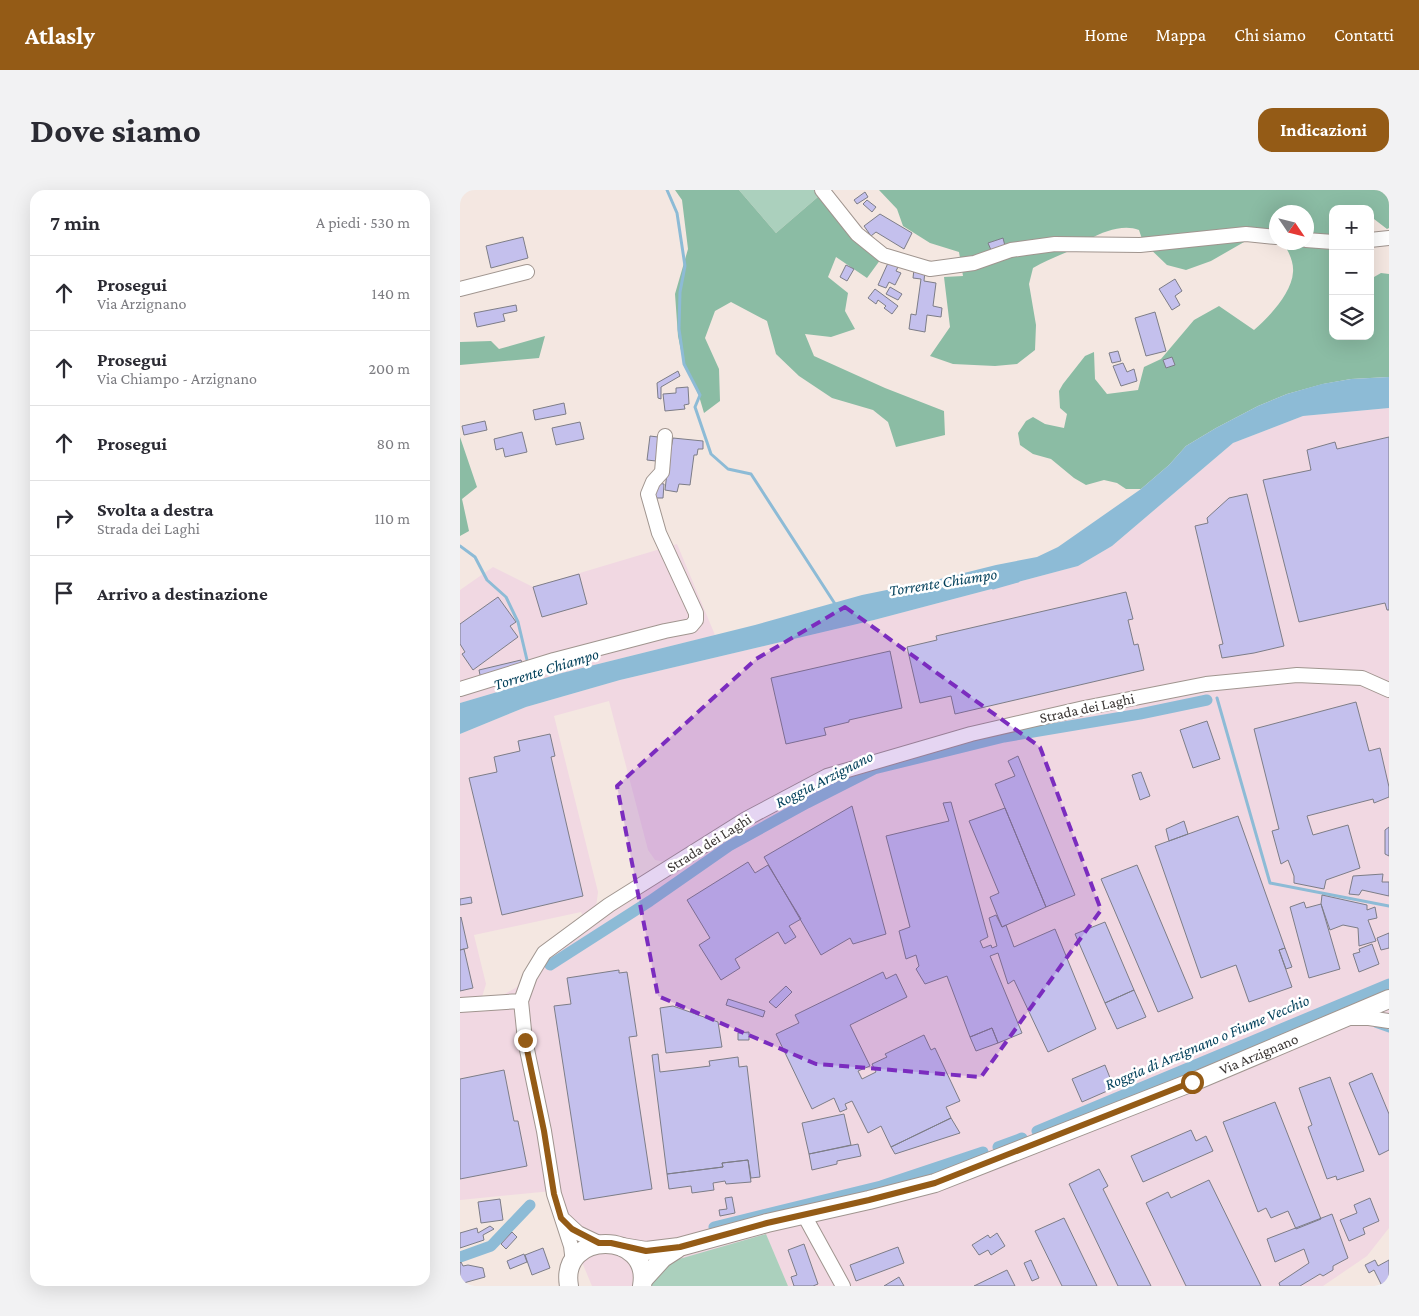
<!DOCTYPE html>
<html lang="it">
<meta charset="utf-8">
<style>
:root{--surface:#fff;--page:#f2f2f3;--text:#2b2b33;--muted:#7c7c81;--line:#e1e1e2;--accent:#945b16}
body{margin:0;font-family:"Crimson Pro",serif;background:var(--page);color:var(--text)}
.controls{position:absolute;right:15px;top:15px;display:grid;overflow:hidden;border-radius:10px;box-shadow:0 5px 20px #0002}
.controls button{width:45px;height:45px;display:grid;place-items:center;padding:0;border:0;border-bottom:1px solid var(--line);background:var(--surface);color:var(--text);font:25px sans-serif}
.compass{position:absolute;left:809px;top:15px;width:45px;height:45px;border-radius:50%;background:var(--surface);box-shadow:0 5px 20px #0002;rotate:125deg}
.stop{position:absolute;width:15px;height:15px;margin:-11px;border:4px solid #945b16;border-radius:50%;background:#fff}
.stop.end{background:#945b16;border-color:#fff;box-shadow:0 1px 5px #0008}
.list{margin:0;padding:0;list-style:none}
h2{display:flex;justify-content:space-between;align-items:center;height:65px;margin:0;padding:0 20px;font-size:21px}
h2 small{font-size:16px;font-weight:400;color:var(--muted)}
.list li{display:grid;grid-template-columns:32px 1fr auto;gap:15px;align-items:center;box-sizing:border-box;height:75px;padding:0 20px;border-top:1px solid var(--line)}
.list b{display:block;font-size:19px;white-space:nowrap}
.list p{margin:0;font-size:16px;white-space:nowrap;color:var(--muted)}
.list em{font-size:16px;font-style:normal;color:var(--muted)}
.icon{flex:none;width:28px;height:28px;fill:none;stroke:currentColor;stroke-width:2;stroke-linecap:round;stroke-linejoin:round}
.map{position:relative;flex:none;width:929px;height:1096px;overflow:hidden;border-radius:15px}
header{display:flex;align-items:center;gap:30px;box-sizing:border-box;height:70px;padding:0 25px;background:var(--accent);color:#fff}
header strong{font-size:24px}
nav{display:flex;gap:28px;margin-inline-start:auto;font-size:18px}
.intro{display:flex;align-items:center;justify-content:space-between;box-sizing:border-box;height:120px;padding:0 30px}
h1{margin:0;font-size:35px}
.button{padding:12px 22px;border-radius:15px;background:var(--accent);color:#fff;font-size:18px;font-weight:700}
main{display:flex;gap:30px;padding:0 30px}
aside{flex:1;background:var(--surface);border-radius:15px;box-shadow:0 5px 20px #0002}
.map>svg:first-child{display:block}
</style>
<header>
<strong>Atlasly</strong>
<nav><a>Home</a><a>Mappa</a><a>Chi siamo</a><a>Contatti</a></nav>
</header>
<div class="intro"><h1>Dove siamo</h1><a class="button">Indicazioni</a></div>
<main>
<aside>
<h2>7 min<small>A piedi · 530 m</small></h2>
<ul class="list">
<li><svg class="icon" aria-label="ahead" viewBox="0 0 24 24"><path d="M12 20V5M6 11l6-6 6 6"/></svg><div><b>Prosegui</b><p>Via Arzignano</p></div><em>140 m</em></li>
<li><svg class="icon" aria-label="ahead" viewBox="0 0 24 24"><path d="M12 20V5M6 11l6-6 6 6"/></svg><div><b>Prosegui</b><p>Via Chiampo - Arzignano</p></div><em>200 m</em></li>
<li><svg class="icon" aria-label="ahead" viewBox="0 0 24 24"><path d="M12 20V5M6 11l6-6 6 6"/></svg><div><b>Prosegui</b></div><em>80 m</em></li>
<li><svg class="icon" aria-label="right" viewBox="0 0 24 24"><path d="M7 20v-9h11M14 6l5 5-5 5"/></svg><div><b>Svolta a destra</b><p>Strada dei Laghi</p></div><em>110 m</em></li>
<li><svg class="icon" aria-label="arrive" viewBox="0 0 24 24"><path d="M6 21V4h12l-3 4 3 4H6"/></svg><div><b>Arrivo a destinazione</b></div></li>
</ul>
</aside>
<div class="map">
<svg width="929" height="1096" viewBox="0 0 929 1096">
<rect width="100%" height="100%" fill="#f4e7e1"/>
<!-- industrial -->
<path fill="#f1d8e2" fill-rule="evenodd" d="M929 218V1038L907 1066 863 1096H328L306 1045 179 1086 173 1096H132L92 1001 0 1010V544L66 517 160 490 414 430 618 376 652 356 773 253 843 226ZM149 511 188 660 195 670 205 672 136 717 138 702 94 526ZM121 722 124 728 94 746 75 768 57 797 43 805 22 807 26 794 14 745Z
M217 354 255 445 102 483 0 513V400L33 377 73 397Z"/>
<!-- green -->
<path fill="#abd0bd" d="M279 0H366L316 43Z
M306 1044 328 1096H173L179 1086 195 1076Z"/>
<!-- forest -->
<path fill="#8bbca4" d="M215 0H279L316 43 366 0H371L399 39 426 62 407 88 376 67 368 87 388 103 385 121 395 139 371 147 345 144 354 166 425 198 484 221 485 245 436 257 428 232 413 220 372 208 339 186 316 164 307 131 271 112 255 121 245 148 259 179 260 211 244 223 239 206 223 170 218 146 215 104 228 59 222 10Z
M419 0H929L928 5 929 7V38L927 39 914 29 910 31V19H873V146H910V84L914 87 921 83 929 84V187L891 189 863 194 827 204 798 216 756 238 726 256 709 275 681 299H666L657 293 644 290 626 295 614 288 591 269 573 264 560 255 558 243 566 231 573 227 585 234 604 238 607 224 600 218 599 201 603 194 625 166 634 162 635 189 647 204 678 200 684 177 701 169 734 130 759 116 794 140C809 127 832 103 833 82 834 72 828 60 823 53L846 52V22H816V46L798 44 751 71 726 80 707 75 683 52 679 40C664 34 644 41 630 49 624 52 619 57 613 59 599 66 586 70 573 78L569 94 576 135 575 160 557 174 535 176 493 174 470 166 490 137 484 87 503 86 499 62 470 53 443 36 437 19Z
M85 146 79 168 0 175V152L31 151 39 159Z
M0 247 17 297 2 309 9 341 0 346Z"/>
<!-- water -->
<path fill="#8dbbd6" d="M929 187V218L843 226 773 253 652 356 618 376 414 430 160 490 66 517 0 544V513L102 483 295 435 402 405 476 390 536 375 577 367 598 357 681 299 709 275 726 256 756 238 798 216 827 204 862 194 891 189Z"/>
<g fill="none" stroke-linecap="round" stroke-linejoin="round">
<!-- stream -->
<path stroke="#8dbbd6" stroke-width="3" d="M207 0 217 23 225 76 220 102 219 139 224 174 240 205 235 217 251 264 268 279 291 284 377 417
M0 356 15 367 27 390 46 407 58 432 67 470
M533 398 558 391
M757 508 810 693 929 716
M915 836 929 841"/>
<!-- canal -->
<path stroke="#8dbbd6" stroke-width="11" d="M90 775 190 711 269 656 347 613 414 579 544 547 680 524 747 510
M577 941 929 794
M538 957 562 948
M254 1037 421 996 523 962
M0 1067 31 1056 70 1015"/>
</g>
<!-- building -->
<path fill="#c4c0ed" stroke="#7d7d87" d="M405 2 408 7 397 14 394 10Z
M407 10 416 17 412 22 403 14Z
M420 24 452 43 444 59 416 42 411 46 404 36Z
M63 47 68 68 31 78 26 56Z
M543 48 545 56 531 60 528 53Z
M428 73 438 77 436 81 441 83 435 95 429 92 426 98 418 95Z
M386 75 394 79 387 91 380 87Z
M454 79 465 80 464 91 476 93 473 116 482 118 481 127 467 125 465 142 449 139 451 124 456 125 461 89 453 88Z
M715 89 722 101 715 106 720 115 712 120 699 99Z
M430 97 442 104 438 110 426 104Z
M415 99 438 116 432 124 424 118 426 116 418 110 416 114 408 108Z
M56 115 57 121 43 124 45 131 17 137 14 123Z
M695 122 706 161 686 166 675 128Z
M658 161 661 171 652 173 649 163Z
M712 167 715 175 706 178 703 170Z
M663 173 667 182 674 179 677 191 661 196 653 176Z
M218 181 220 186 201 197V209L198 208 197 193Z
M228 197 229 214 224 215 225 219 205 221 203 204 216 203V198Z
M104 213 106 224 75 230 73 220Z
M25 231 27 240 4 245 2 236Z
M120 232 124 249 96 255 92 238Z
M62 242 67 262 45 267 43 258 36 260 34 249Z
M190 246 198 247 196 271 187 270Z
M929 247V420H927L925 413 839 432 803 290 851 280 847 260 875 252 877 259Z
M213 248 243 251V259H238L237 265H234L230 295 219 294 217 302 205 300 208 274Z
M196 293 204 294 203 308H194Z
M787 304 824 456 794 463 762 468 759 455 763 454 735 336 748 333 747 328 769 308Z
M119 384 127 414 82 427 73 397Z
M666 402 673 429 668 430 674 455 678 454 684 480 495 524 491 506 460 513 447 457 477 450 476 446Z
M38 407 56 432 50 436 58 447 13 480 2 464 5 462 0 454V434Z
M430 461 442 518 389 530V532L364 538 366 545 326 554 311 488Z
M61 470 63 477 21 490 19 480Z
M896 512 909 561 920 558 929 597V607L914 613 913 609 847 626 853 645 888 635 900 678 866 690 864 699 834 693V686L828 670 821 674 812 641 819 639 794 539Z
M747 531 760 569 733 578 720 540Z
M90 544 95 566 91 567 123 706 42 725 9 588 37 582 34 567 60 561 58 551Z
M558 566 615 705 586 717 535 594 555 586 548 571Z
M681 582 690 606 680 610 672 585Z
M491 612 528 747 520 751 523 758 531 755 532 758 537 756 529 728 536 725 542 737 546 735 554 757 595 739 636 839 588 862 554 790 548 794 538 763 530 766 562 843 538 853 532 838 510 847 487 786 465 794 456 779 459 776 456 765 446 769 439 741 450 737 426 646 489 631 483 613Z
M392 616 426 744 393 754 390 748 361 765 304 667Z
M545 618 586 717 542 737 530 707 539 703 509 631Z
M778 626 825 758 819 760 832 797 789 812 776 775 741 788 695 656Z
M724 631 728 644 709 651 706 639Z
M929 637V666L925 664V640Z
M288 672 295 683 308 675 341 729 329 736 336 747 325 754 318 742 275 769 280 778 261 790 239 755 250 748 227 710Z
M677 675 733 808 698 822 641 689Z
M923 684 922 692H929V706L902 700 899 705 889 704 893 686Z
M862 705 907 715V720L915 717 917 728 908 730 916 751 899 756 898 738 883 735 870 740 861 714Z
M11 707 12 713 0 715V709Z
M844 712 846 718 861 714 880 779 849 788 830 717Z
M1 727 8 758 0 760V728Z
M645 732 674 800 645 813 615 744Z
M929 743V758L921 760 917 748Z
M912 754 919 774 899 782 893 764 900 762 899 759Z
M825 758 832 777 826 779 819 760Z
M4 759 13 798 0 801V760Z
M159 780V783L167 782 177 846 169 847 192 999 124 1010 94 816 111 814 107 788Z
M423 782 426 789 436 784 447 807 390 835 410 876 398 881 402 889 416 882 412 874 427 867 425 864 464 845 471 860 475 858 500 911 486 917 491 928 431 957 421 936 408 943 392 911 385 914 387 919 380 922 374 908 352 919 316 844 339 833 335 825Z
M326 796 332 802 316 818 309 812Z
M674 800 686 827 657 839 645 813Z
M268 809 305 821 303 827 266 815Z
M213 816 258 832 262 857 206 863 200 818Z
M532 838 538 853 516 861 510 847Z
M289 842V850H278V843Z
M198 864 200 882 250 876 249 871 278 867 279 877 287 876 300 987 291 988 288 970 262 973 263 977 207 984 192 865Z
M645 875 654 898 622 912 612 889Z
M44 880 54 931H58L67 976 0 989V889Z
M912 883 929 924V960L919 965 889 893Z
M870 887 904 981 877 990 876 986 867 989 848 937 852 935 839 898Z
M815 912 861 1029 836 1039 828 1021 811 1028 806 1018 798 1022 763 932Z
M384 924 391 955 349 964 342 933Z
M491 928 500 943 435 964 431 957Z
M731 940 736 951 746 946 753 961 683 992 671 966Z
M398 954 401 966 377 971V974L352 980 349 964Z
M288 970 291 992 266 994 265 991 253 993 254 1000 232 1003 231 996 209 999 207 984 263 977 262 973Z
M639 979 648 996 643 999 691 1096H658L609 994Z
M749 990 801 1096H726L686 1013 708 1002 711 1008Z
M272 1007 275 1023 260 1026 259 1020 267 1019 265 1008Z
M910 1008 919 1031 903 1038 905 1044 889 1051 880 1030 897 1023 894 1015Z
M40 1009 43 1030 21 1033 18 1012Z
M872 1024 888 1068 873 1076V1080L863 1086 860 1084 840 1096H820L819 1093 849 1073 844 1059 815 1072 807 1049Z
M604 1028 637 1096H602L575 1041Z
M30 1036 34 1039 23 1045 24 1050 0 1058V1043L17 1038 18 1043Z
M52 1042 57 1047 46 1059 41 1054Z
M537 1043 545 1056 531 1065 528 1060 519 1065 512 1055 528 1045 530 1048Z
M344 1054 358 1094 353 1096H334L331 1087 337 1085 328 1060Z
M438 1057 444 1073 396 1091 390 1075Z
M83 1058 90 1078 72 1085 65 1065Z
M64 1064 67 1072 50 1079 47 1071Z
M571 1070 579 1088 572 1091 564 1073Z
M915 1070 918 1076 929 1070V1096H922L914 1080 909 1083 905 1075Z
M1 1072 3 1076 8 1075 23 1078 25 1087 0 1094V1073Z
M547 1080 555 1096H514Z
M439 1087 444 1096H424Z"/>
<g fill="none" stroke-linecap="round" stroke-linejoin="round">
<defs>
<path id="minor" d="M362 0 397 44 423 65 470 79 514 73 551 60 595 54 680 55 786 44 816 47
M846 50 873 52
M910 50 929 48
M0 99 67 82
M0 499 94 470 205 441 231 436 236 430V423L199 343 188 304 193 292 202 282 205 246
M0 815 61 811
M890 828H909L929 831
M344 1025 383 1096
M104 1030 118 1043 139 1053
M113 1073 111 1056 94 1004 84 941 65 850 61 811 70 786 84 763 149 715 286 629 367 586 511 544 624 518 746 494 837 485 902 488 929 500"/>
<g id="major">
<path id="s1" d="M162 1057 186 1061 219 1057 307 1033 409 1010 475 993 740 889 929 809"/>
<path d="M183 1090 203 1068 217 1059"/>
<path d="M109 1096C99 1040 192 1040 182 1096"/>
</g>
</defs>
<!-- minor casing -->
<use href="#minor" stroke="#a0958f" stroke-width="16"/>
<!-- major casing -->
<use href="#major" stroke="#a0958f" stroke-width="20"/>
<!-- minor -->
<use href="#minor" stroke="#fff" stroke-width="14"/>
<!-- major -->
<use href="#major" stroke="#fff" stroke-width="18"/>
</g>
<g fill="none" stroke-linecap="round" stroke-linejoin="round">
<!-- route -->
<path stroke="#945b16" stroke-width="6" d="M65 850 84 941 94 1004 101 1028 112 1039 139 1053H151L186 1061 220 1057 307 1033 409 1010 475 993 732 892"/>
</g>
<!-- marked area -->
<path fill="#7b2cbf" fill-opacity="0.2" stroke="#7b2cbf" stroke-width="4" stroke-dasharray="10 6" stroke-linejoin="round" d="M385 417 580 557 641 720 521 887 356 874 198 806 157 596 296 469Z"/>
<g text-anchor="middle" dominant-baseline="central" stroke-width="5" stroke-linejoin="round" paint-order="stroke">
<!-- street labels -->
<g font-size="15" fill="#3a3533" stroke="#fff">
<text transform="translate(627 518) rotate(-12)">Strada dei Laghi</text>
<text transform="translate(249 653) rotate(-32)">Strada dei Laghi</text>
<text stroke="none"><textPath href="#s1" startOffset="670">Via Arzignano</textPath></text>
</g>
<!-- water labels -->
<g font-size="16" font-style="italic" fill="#003f5a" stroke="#fff">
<text transform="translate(483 392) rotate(-9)">Torrente Chiampo</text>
<text transform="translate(86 479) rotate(-17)">Torrente Chiampo</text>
<text transform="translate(364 589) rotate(-27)">Roggia Arzignano</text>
<text transform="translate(747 852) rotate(-23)">Roggia di Arzignano o Fiume Vecchio</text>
</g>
</g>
</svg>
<div class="controls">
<button>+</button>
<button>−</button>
<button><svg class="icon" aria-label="layers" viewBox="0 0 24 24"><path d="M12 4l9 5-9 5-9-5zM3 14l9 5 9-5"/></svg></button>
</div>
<svg class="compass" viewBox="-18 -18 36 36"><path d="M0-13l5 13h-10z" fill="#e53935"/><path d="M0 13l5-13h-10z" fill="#7c7c81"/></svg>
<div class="stop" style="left:732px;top:892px"></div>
<div class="stop end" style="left:65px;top:850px"></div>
</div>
</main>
